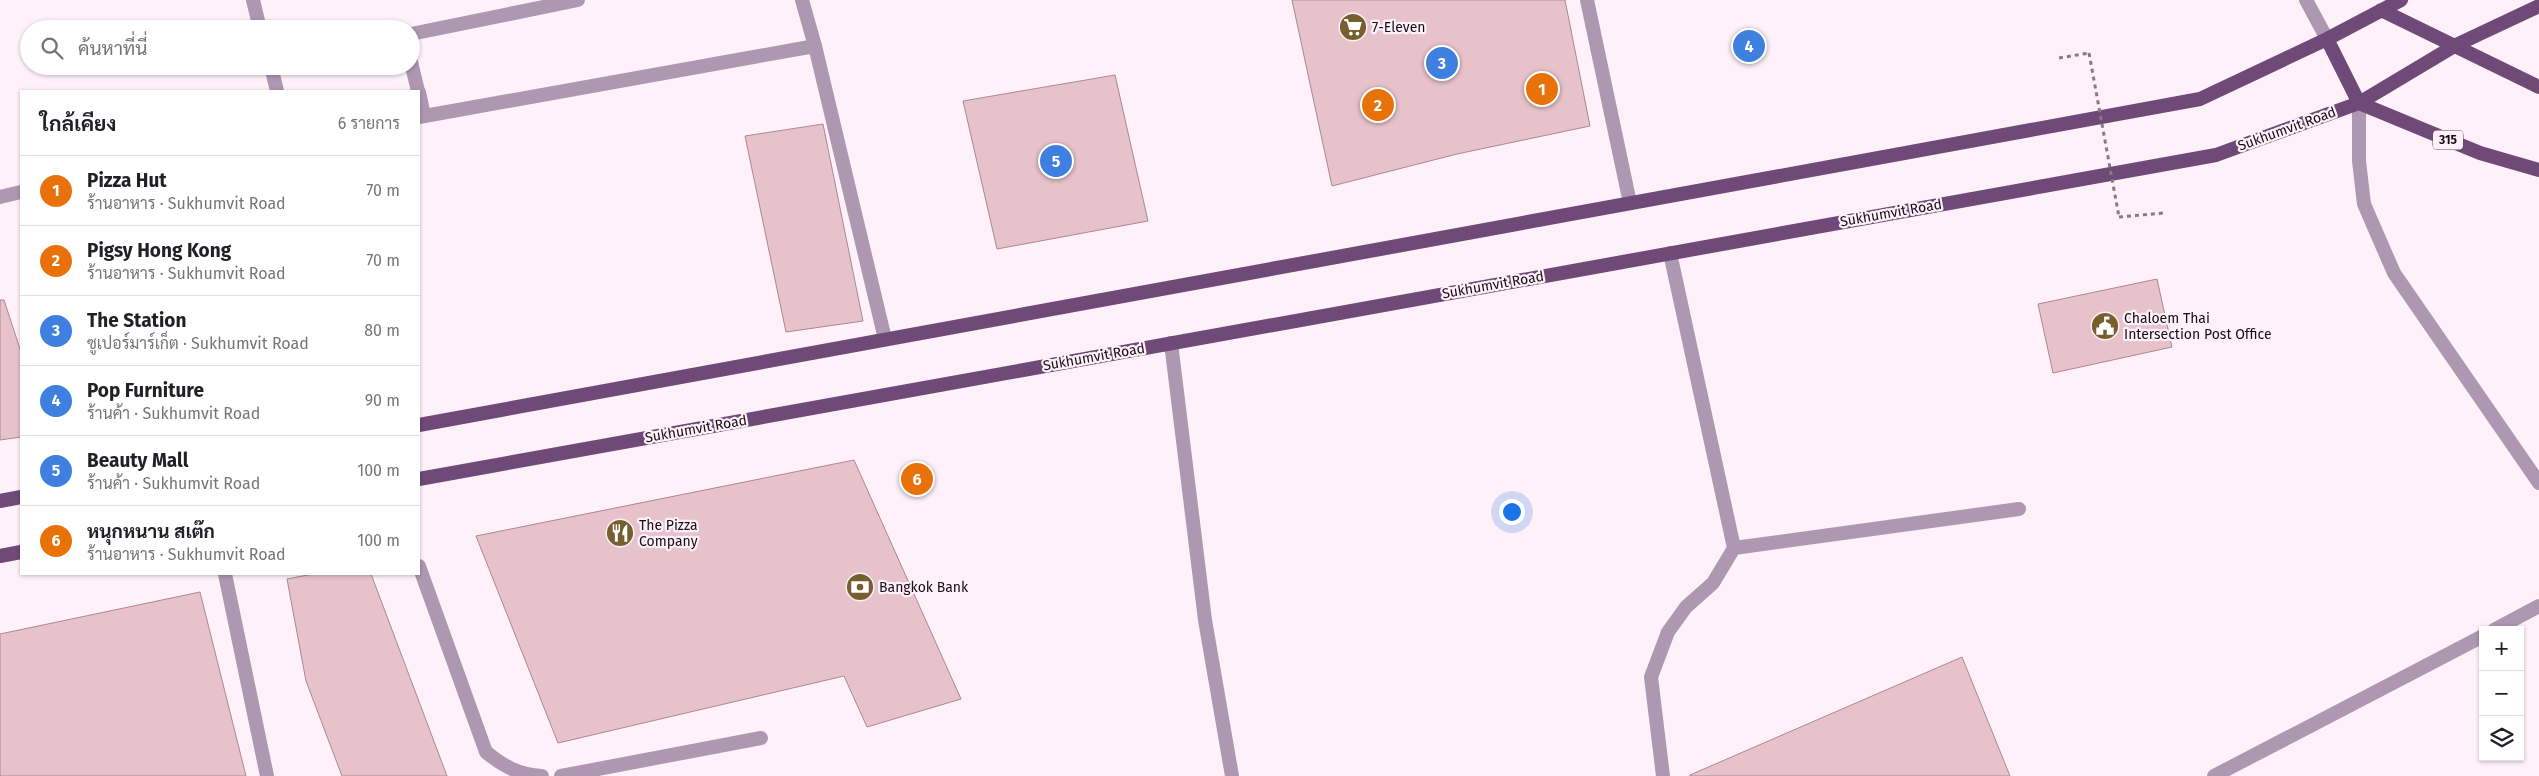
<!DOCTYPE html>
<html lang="th">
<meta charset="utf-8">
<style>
:root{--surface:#fff;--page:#f2f2f2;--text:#202124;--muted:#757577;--line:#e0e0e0;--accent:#0b8043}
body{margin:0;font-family:"Fira Sans",Sarabun,sans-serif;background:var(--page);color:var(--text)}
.controls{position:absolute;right:15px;bottom:15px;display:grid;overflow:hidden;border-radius:0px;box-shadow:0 1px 4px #0004}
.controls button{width:45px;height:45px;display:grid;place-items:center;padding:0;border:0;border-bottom:1px solid var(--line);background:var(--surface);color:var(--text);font:25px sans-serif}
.you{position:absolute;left:1511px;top:511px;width:18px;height:18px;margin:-12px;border:4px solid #fff;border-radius:50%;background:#1a73e8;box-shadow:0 0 0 8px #1a73e833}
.badge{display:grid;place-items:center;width:32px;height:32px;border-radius:50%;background:var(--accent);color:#fff;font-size:16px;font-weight:700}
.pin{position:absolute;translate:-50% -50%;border:2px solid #fff;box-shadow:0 1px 5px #0006}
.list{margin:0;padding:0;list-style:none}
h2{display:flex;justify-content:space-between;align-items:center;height:65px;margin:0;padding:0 20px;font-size:21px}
h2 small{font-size:16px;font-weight:400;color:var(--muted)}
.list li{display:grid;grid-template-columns:32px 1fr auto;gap:15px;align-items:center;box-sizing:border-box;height:70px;padding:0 20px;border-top:1px solid var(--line)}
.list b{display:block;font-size:19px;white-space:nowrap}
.list p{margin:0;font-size:16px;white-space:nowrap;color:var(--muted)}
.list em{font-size:16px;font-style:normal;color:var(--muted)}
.icon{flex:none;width:28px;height:28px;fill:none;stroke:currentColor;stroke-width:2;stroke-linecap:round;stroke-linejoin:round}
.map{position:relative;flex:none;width:2539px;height:776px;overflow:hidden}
.search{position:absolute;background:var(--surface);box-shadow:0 1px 4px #0004;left:20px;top:20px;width:400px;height:55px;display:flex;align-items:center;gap:12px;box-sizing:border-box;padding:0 18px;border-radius:28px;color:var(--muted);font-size:19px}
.panel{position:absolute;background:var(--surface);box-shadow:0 1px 4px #0004;left:20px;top:90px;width:400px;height:485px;border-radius:0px}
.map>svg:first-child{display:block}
</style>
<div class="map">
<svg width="2539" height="776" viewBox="0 0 2539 776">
<rect width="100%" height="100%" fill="#fef1f9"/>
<!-- building -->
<path fill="#e8c2cb" stroke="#ab8790" d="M1292 0H1565L1590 126 1457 154 1332 186Z
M1115 75 1148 221 997 249 963 101Z
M823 124 863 321 786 332 745 136Z
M2157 279 2172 347 2053 373 2038 304Z
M0 300H4L21 352V437L0 440Z
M854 460 961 699 867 727 844 676 558 743 476 536Z
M313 574H371L447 776H342L306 681 287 579Z
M200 592 246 776H0V634Z
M1962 657 2010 776H1690V775Z"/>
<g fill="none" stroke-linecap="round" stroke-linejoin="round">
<!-- path -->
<path stroke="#867b82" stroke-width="3" stroke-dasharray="4 4" stroke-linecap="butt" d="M2059 58 2089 53
M2119 217 2164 213"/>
<!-- service -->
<path stroke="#ad97b1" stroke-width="14" d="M802 0 815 46
M1587 0 1630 203
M411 34 578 0
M411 62 418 91
M419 92 424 116
M1734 548 2019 509
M1663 776 1651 677 1668 632 1686 607 1713 583 1734 548 1670 253"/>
<!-- minor -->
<path stroke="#ad97b1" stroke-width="14" d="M253 0 260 29
M271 66 277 91
M419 117 815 46 885 339
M0 197 21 192
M1171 343 1205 620 1232 776
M419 566 486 752C503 766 519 775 542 776
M225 574 267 776
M2494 630 2539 606
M561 776 761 738
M2214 776 2483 636"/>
<!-- tertiary -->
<path stroke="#ad97b1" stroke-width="14" d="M2306 0 2327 39
M2359 103V161L2364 204 2394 273 2539 483"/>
<!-- primary -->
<path stroke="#6f4977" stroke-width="14" d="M2381 10 2539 87
M2327 39 2359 103
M2359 103 2480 153 2539 170
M419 425 2200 99 2327 39 2401 0
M419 479 2216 155 2359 103 2456 45 2539 6
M0 501 21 497
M0 556 21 552"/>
<!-- path-bridge -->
<path stroke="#867b82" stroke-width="3" stroke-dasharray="4 4" stroke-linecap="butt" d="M2089 53 2119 217"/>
</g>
<!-- icons -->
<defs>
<symbol id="supermarket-disc" viewBox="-11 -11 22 22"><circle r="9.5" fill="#765f2f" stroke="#fef1f9"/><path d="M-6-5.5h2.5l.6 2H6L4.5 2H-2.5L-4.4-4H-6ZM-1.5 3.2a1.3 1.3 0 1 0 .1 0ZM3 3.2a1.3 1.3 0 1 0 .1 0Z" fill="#fff"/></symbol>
<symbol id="civic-disc" viewBox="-11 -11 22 22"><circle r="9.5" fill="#765f2f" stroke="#fef1f9"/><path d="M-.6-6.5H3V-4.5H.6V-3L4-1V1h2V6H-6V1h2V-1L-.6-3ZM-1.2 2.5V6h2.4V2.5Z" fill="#fff"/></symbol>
<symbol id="restaurant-disc" viewBox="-11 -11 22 22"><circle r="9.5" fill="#765f2f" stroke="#fef1f9"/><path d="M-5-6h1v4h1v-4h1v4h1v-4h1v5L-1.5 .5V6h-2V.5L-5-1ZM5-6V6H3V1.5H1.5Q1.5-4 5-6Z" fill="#fff"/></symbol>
<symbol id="bank-disc" viewBox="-11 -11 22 22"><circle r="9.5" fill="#765f2f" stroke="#fef1f9"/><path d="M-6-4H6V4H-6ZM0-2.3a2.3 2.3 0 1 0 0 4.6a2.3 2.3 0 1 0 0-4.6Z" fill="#fff"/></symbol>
</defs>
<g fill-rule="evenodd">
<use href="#supermarket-disc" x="1337" y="11" width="32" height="32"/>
<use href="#civic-disc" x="2089" y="310" width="32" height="32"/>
<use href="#restaurant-disc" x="604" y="517" width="32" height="32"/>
<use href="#bank-disc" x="844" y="571" width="32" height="32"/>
</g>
<g text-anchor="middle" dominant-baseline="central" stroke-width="4.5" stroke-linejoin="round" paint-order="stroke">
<!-- shield labels -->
<rect fill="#fef1f9" stroke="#5c5159" stroke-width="1" x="2433" y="130.5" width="30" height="19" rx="4"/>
<g font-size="12" font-weight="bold" fill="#170d14">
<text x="2448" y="140">315</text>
</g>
<!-- poi labels -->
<g font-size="14" fill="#170d14" stroke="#fef1f9" text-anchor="start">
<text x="1372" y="27">7-Eleven</text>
<text x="2124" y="318">Chaloem Thai<tspan x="2124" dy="16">Intersection Post Office</tspan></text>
<text x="639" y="525">The Pizza<tspan x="639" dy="16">Company</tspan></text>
<text x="879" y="587">Bangkok Bank</text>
</g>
<!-- street labels -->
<g font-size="14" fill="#170d14" stroke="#fef1f9">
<text transform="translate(2287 129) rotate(-20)">Sukhumvit Road</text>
<text transform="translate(1891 213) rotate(-10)">Sukhumvit Road</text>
<text transform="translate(1493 285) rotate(-10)">Sukhumvit Road</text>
<text transform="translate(1094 357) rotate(-10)">Sukhumvit Road</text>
<text transform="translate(696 429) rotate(-10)">Sukhumvit Road</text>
</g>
</g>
</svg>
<div class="controls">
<button>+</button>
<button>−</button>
<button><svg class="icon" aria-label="layers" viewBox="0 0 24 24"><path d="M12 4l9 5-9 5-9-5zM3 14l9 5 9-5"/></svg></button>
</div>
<div class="you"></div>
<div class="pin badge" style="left:1542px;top:89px;background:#e8710a">1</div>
<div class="pin badge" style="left:1378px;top:105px;background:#e8710a">2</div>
<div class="pin badge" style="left:1442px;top:63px;background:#3f7fe0">3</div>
<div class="pin badge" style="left:1749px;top:46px;background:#3f7fe0">4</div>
<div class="pin badge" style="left:1056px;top:161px;background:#3f7fe0">5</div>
<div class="pin badge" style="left:917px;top:479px;background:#e8710a">6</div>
<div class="search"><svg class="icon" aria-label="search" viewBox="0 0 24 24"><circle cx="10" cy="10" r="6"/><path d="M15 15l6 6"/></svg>ค้นหาที่นี่</div>
<section class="panel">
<h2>ใกล้เคียง<small>6 รายการ</small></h2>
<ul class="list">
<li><span class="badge" style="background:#e8710a">1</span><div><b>Pizza Hut</b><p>ร้านอาหาร · Sukhumvit Road</p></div><em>70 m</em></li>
<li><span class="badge" style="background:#e8710a">2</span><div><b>Pigsy Hong Kong</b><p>ร้านอาหาร · Sukhumvit Road</p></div><em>70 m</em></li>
<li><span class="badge" style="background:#3f7fe0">3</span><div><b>The Station</b><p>ซูเปอร์มาร์เก็ต · Sukhumvit Road</p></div><em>80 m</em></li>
<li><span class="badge" style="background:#3f7fe0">4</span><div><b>Pop Furniture</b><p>ร้านค้า · Sukhumvit Road</p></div><em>90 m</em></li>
<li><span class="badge" style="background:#3f7fe0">5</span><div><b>Beauty Mall</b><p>ร้านค้า · Sukhumvit Road</p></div><em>100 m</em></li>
<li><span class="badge" style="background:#e8710a">6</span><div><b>หนุกหนาน สเต๊ก</b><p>ร้านอาหาร · Sukhumvit Road</p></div><em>100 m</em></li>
</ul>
</section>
</div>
